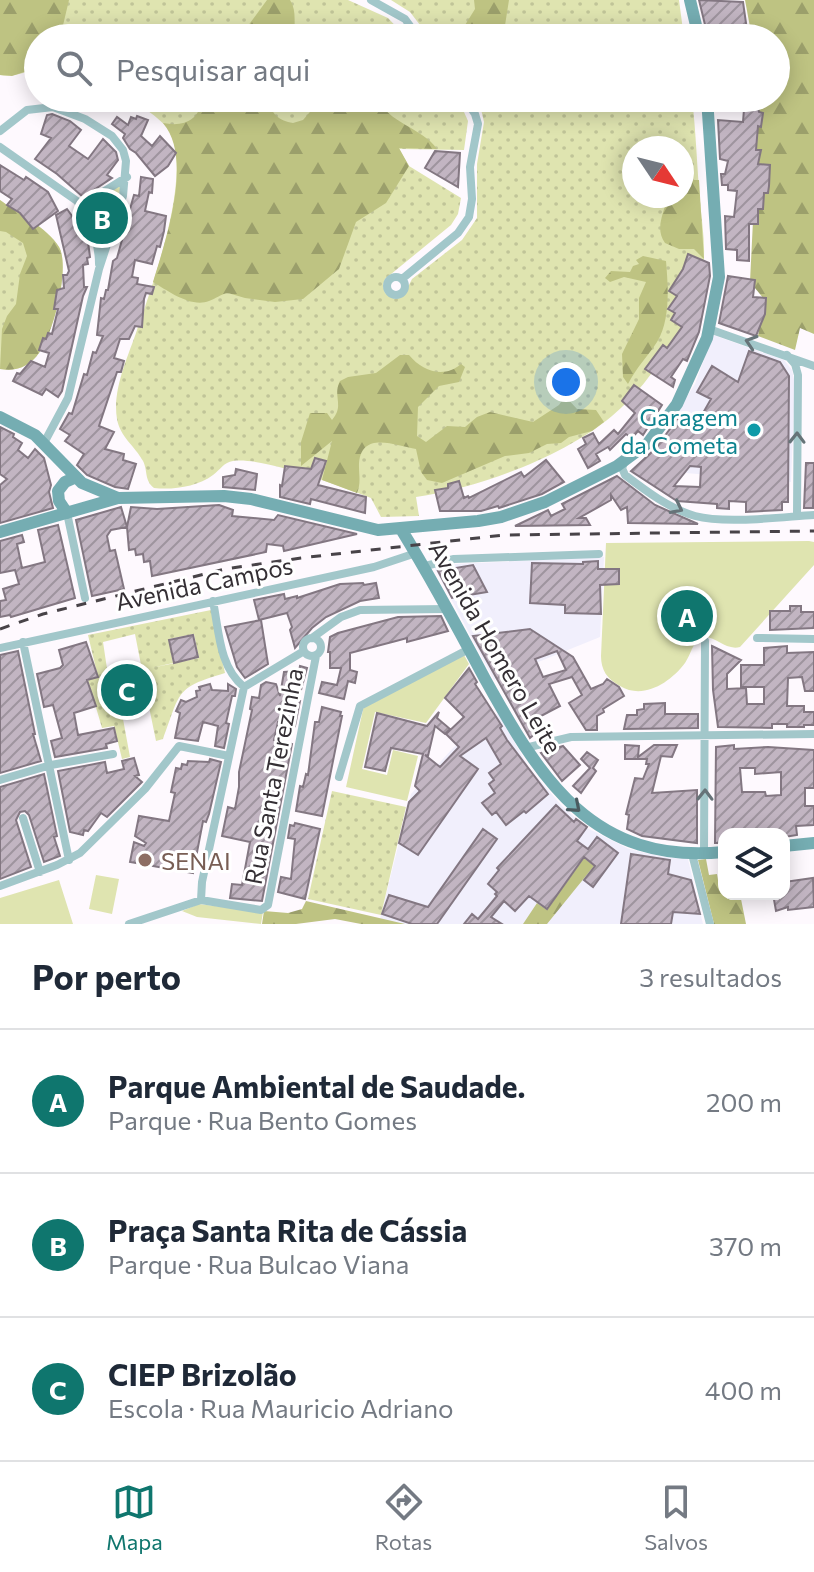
<!DOCTYPE html>
<html lang="pt">
<meta charset="utf-8">
<style>
:root{--surface:#fff;--page:#f2f2f3;--text:#1f2937;--muted:#747a83;--line:#e0e1e3;--accent:#0f766e}
body{margin:0;font-family:Commissioner,sans-serif;background:var(--page);color:var(--text)}
.controls{position:absolute;right:24px;bottom:24px;display:grid;overflow:hidden;border-radius:16px;box-shadow:0 4px 20px #0003}
.controls button{width:72px;height:72px;display:grid;place-items:center;padding:0;border:0;border-bottom:2px solid var(--line);background:var(--surface);color:var(--text);font:40px sans-serif}
.compass{position:absolute;left:622px;top:136px;width:72px;height:72px;border-radius:50%;background:var(--surface);box-shadow:0 4px 20px #0003;rotate:125deg}
.you{position:absolute;left:566px;top:382px;width:28px;height:28px;margin:-20px;border:6px solid #fff;border-radius:50%;background:#1a73e8;box-shadow:0 0 0 12px #1a73e833}
.badge{display:grid;place-items:center;width:52px;height:52px;border-radius:50%;background:var(--accent);color:#fff;font-size:26px;font-weight:700}
.pin{position:absolute;translate:-50% -50%;border:4px solid #fff;box-shadow:0 2px 8px #0006}
.list{margin:0;padding:0;list-style:none}
h2{display:flex;justify-content:space-between;align-items:center;height:104px;margin:0;padding:0 32px;font-size:34px}
h2 small{font-size:26px;font-weight:400;color:var(--muted)}
.list li{display:grid;grid-template-columns:52px 1fr auto;gap:24px;align-items:center;box-sizing:border-box;height:144px;padding:0 32px;border-top:2px solid var(--line)}
.list b{display:block;font-size:30px;white-space:nowrap}
.list p{margin:0;font-size:26px;white-space:nowrap;color:var(--muted)}
.list em{font-size:26px;font-style:normal;color:var(--muted)}
.icon{flex:none;width:44px;height:44px;fill:none;stroke:currentColor;stroke-width:2;stroke-linecap:round;stroke-linejoin:round}
.map{position:relative;flex:none;width:814px;height:924px;overflow:hidden}
.search{position:absolute;background:var(--surface);box-shadow:0 4px 20px #0003;left:24px;right:24px;top:24px;height:88px;display:flex;align-items:center;gap:20px;box-sizing:border-box;padding:0 28px;border-radius:44px;color:var(--muted);font-size:30px}
.sheet{height:536px;background:var(--surface)}
nav{display:flex;justify-content:space-around;align-items:center;box-sizing:border-box;height:112px;border-top:2px solid var(--line);background:var(--surface);font-size:22px;color:var(--muted)}
nav a{display:grid;justify-items:center;gap:4px}
nav .on{color:var(--accent)}
.map>svg:first-child{display:block}
</style>
<div class="map">
<svg width="814" height="924" viewBox="0 0 814 924">
<defs>
<pattern id="grass-dots" width="8" height="8" patternUnits="userSpaceOnUse" patternTransform="scale(2)"><rect width="8" height="8" fill="#dfe4b0"/><path d="M2 2h.1M6 6h.1" fill="none" stroke="#c0c498" stroke-width="1.8" stroke-linecap="round"/></pattern>
<pattern id="forest-firs" width="22" height="20" patternUnits="userSpaceOnUse" patternTransform="scale(2)"><rect width="22" height="20" fill="#bec382"/><path d="M5 1l3.5 6h-7zM16 11l3.5 6h-7z" fill="#9b9f6b"/></pattern>
<pattern id="building-hatch" width="6" height="6" patternUnits="userSpaceOnUse" patternTransform="scale(2)"><rect width="6" height="6" fill="#c2b5c2"/><path d="M-1 1l2-2M0 6l6-6M5 7l2-2" fill="none" stroke="#9e949e"/></pattern>
</defs>
<rect width="100%" height="100%" fill="#fef9fe"/>
<!-- industrial -->
<path fill="#f1effc" d="M713 335 784 360 792 370 795 384 791 482 686 473 705 445 671 421 695 384Z
M604 557 600 637 494 680 433 565Z
M498 713 529 768 562 806 587 828 629 849 663 857 688 859 703 924H390L380 919 411 794 453 748Z"/>
<!-- grass -->
<path fill="url(#grass-dots)" fill-rule="evenodd" d="M0 0H348L388 18 407 38H38V67C26 73 14 77 0 75Z
M391 0H679L684 38H430L410 12Z
M128 98H446L464 112 468 121 464 150 399 149 409 166 461 198 458 214 451 225 385 279 383 285 385 293 395 299 404 295 412 279 462 240 477 218V164L484 122 480 105 474 98H692C696 132 697 167 700 201 702 224 706 246 703 268 699 296 685 323 670 346 654 372 635 397 612 416 563 457 479 488 416 497L419 516 381 517 371 498C339 486 265 457 233 461 224 462 220 470 213 475 197 487 173 490 154 488 144 480 148 471 143 461 135 446 120 437 117 419 112 390 128 357 137 330 152 287 196 166 167 128 158 116 140 106 128 98ZM634 148H682V196H634Z
M0 200C18 214 47 227 59 247 71 267 51 344 34 359 23 369 14 371 0 369Z
M211 610 225 673C174 688 181 692 163 739L156 741 147 697 137 699 133 675 142 673V670L135 634 103 642 109 682 116 681 130 757 122 759 114 726 102 728 88 680 98 677 88 635ZM194 634 199 658 151 668 173 663 169 639Z
M332 791 406 807 381 915 308 899Z"/>
<!-- forest -->
<path fill="url(#forest-firs)" d="M0 0H69L60 38H38L36 68 12 76 0 75Z
M267 0H290C298 12 292 25 297 38H239Z
M474 0H509L503 38H457L475 9Z
M745 0H814V334L800 328 795 350 758 336 764 299 750 282 759 98H776V38H752Z
M202 98H270C269 113 279 121 293 123L303 120 322 98H378C387 123 423 128 437 149L399 148 409 166 386 203 356 222 339 269 303 299 275 302 245 298 228 293C220 294 216 299 209 301 191 308 168 291 153 282 165 242 194 159 163 123 183 127 200 121 202 98Z
M686 177V180H699L704 259 694 249H679L665 243C654 227 665 213 667 196H682V178Z
M0 200C18 214 47 227 59 247 71 268 52 343 34 359 23 369 14 371 0 369L2 329 7 316 16 304 20 274 27 256 23 243 6 232 0 231Z
M643 256 666 261C668 285 671 319 657 342 648 356 636 368 628 384L623 377 622 354 639 319V298L646 282 624 277 610 282 605 278 611 271 630 272 633 266 639 264 636 260Z
M400 355H409C422 371 444 379 461 364L465 367 459 382 439 386 418 407 417 436 426 442 447 426 465 427 477 417 490 412 533 422 559 405 565 396 577 409 596 410 604 422 592 431 569 437 561 443 547 444 529 453 505 456 442 483 427 480 421 472 416 449C396 446 359 429 359 467 359 476 361 483 357 493L322 480 332 441 301 466V442L310 413H327L332 420C345 405 332 396 340 381L348 377 376 373Z
M584 858 594 866 547 924H523L537 903 547 910Z
M706 859 709 875 717 874 718 880 724 879V894H740L746 924H714L698 860Z
M306 901 405 924H361L335 919 296 924H262L264 911 288 913 302 909Z"/>
<!-- green -->
<path fill="#dfe4b0" d="M121 183V187L103 254 86 207Z
M809 541 814 542V565L740 647C725 651 716 635 701 637 692 644 691 654 685 663 670 683 643 700 620 686 607 679 601 670 601 656L606 543Z
M464 655 469 664 426 723 375 712 362 769 387 775 393 750 418 756 407 801 346 787 364 705Z
M96 875 119 879 112 914 89 909Z
M59 880 73 924H0V898Z
M199 904 263 912 261 924 197 917 182 911Z"/>
<!-- building -->
<path fill="url(#building-hatch)" stroke="#837782" stroke-width="2" fill-rule="evenodd" d="M699 0 743 2 748 37 712 38 710 33H707Z
M716 98H756L759 112 763 113 761 127 758 126 756 150H761L758 164 770 165 769 186 768 193H764L763 209H758V224H749V261L737 260V250L726 249 725 216 734 217 737 191 728 190V185H722L721 174H725L728 161 720 159 718 120 743 122 744 109 717 105Z
M52 114 70 121 81 130 69 146 88 159 103 139 116 152 118 160 107 175 112 178 83 197 57 174 35 159 51 138 41 134 47 115Z
M137 116 148 120 141 136 152 146 160 136 176 153 168 166 155 176 136 153 130 149 123 138 125 134 112 124 117 117 128 125 131 117 136 119Z
M435 151 460 153 458 187 425 168Z
M0 165 24 180 26 177 48 192 58 211 33 229 20 213 7 205 12 199 0 191Z
M141 177 153 179 152 193 149 192 145 211 166 216 164 231 160 247 157 246 152 264 135 260 132 277 138 278 137 284 154 287 152 294 146 293 144 299 142 327 135 326 129 339H120L114 358 124 361 121 372H117L99 426 114 432 105 449 124 454 123 460 136 464 128 489 115 487 87 475 77 465 84 454 65 441 70 435 60 429 69 413 72 414 84 374 87 375 93 352 96 353 103 336 97 335 101 298 104 299 106 290H108L113 261 117 258 127 222 124 221 128 208 130 209 134 195 139 196Z
M67 209 77 223 80 235 87 234 90 257 87 258 88 264 83 265 84 287H87L83 296 62 391 58 397 46 389 42 395 13 381 17 373 20 374 31 361 45 367 49 353 39 350 43 338 46 339 48 333 52 334 58 309H54L57 290 64 288 63 275H67L69 271 56 215Z
M688 254 709 263 710 276 699 332 687 361 683 359 671 377 675 380 673 387 645 369 663 345 667 348 682 327 671 320 675 313 668 309 677 296 669 291 683 269Z
M728 276 755 280 753 297 766 298 765 314 756 336 719 323Z
M749 351 780 362 789 376 788 502H782V510L746 512V502L729 501V509L717 508V504L677 501 631 471 655 449 678 418 695 429 705 414 703 413 711 399 697 392 712 366 738 382ZM690 466 701 467 700 487 674 486Z
M634 385 662 405 643 435 638 431 632 438 626 434 610 450 608 447 596 454 600 461 588 468 578 449 586 444 583 438 593 433 599 444 614 430 618 434 635 413 622 401Z
M0 427 14 434 13 437 22 443 18 450 28 458 35 449 44 458 51 485 49 492 53 508 0 523V485L7 479 0 474Z
M315 458 326 461 318 485 366 497 365 513 311 499 310 504 280 497V485L282 486 285 466 311 469Z
M546 460 564 482 542 494 499 508 498 506 481 511H440L435 490 448 488V484L459 481 464 498 468 496 469 498 521 472 524 477Z
M806 463H814L813 508H804Z
M236 469 257 474 255 490 223 487V477L235 475Z
M617 476 655 505 698 524 628 523 627 507 621 510 611 495V500L579 518H586L590 525 515 526 548 510 551 516 565 509 562 504Z
M219 505 233 510 232 516 274 520 278 515 357 534 284 551 283 546 267 544 266 552 152 576 150 561 144 562 143 554 136 555 135 549 129 550 127 527 131 507 157 509Z
M121 507 127 527 111 530 107 536 110 551 115 550 124 589 92 596 76 520Z
M58 525 75 598 11 617 10 615 0 617V601L6 600 3 589 19 584 15 570 0 573V541L22 535 24 542 17 544 22 568 45 562 38 530Z
M598 561V569H619V584L600 585 601 614 565 613V605L530 603 532 563 583 564V562Z
M473 565 487 592 452 598 438 571Z
M363 583 364 585 376 583 379 598 360 601 326 617 312 628 295 648 290 630 292 627 287 613 259 620 254 600 284 594 285 599 297 596V598L340 584Z
M790 606H801V612H814V628L770 630V611H790Z
M441 616 448 631 407 642V638L396 641 350 653V670L357 672 355 683 348 681 344 699 319 693 322 682 337 685 341 668H330V652H328L330 637 338 633 398 617Z
M261 620 268 664 245 678 237 667 225 627Z
M530 629 573 657 591 689 603 684 607 679 619 687 624 696 603 709 604 712 597 716V730H586L569 703 582 695 572 677 549 684 560 706 539 717 544 726 530 738 473 636ZM557 651 566 670 543 677 535 659Z
M193 635 198 657 174 663 169 640Z
M86 642 98 677 87 680 96 706 74 713 78 735 114 728 117 741 106 744 107 748 55 757 51 741 62 738 53 705 44 707 37 674 60 668 63 665 59 650Z
M712 646 741 660 727 674V689L746 688 747 704H764V687H741V665H764V648L787 646V653L814 652V691H805L802 677 788 678 787 706H804V712H814V725H804V727H787V724H772V728L718 727 713 690Z
M18 651 35 734H33L41 761 0 773V655Z
M300 666 307 668 298 701H300L295 726 278 722 274 740 292 744 262 901 230 898 232 884 242 885 250 842 222 836 228 807 235 809 239 787V772L252 710 250 709 252 697 259 698 261 685 266 682 276 684 280 696 284 672 299 671Z
M469 668 477 682 475 684 502 726 500 728 507 740 548 794 526 813 524 811 506 825 496 812 492 815 482 803 495 793 489 784 494 780 489 773 501 764 486 738 460 756 478 769 418 855 399 843 409 802 420 791 415 786 423 754 391 748 385 771 365 767 377 713 427 726 439 712 437 718 450 729 445 734 435 726 428 756 425 755 440 767 459 747 446 734 464 717 445 698Z
M210 684 212 690 228 691V684L236 689 235 696H232L226 723 229 724 224 748 215 746 218 726 203 722 198 741 175 738 180 713 176 711 181 700 186 702 197 697 196 691 200 690 199 687Z
M665 703V714H698V728L624 729 627 715H637V710L644 709V704Z
M322 707 341 712 340 716H342L322 816 296 811 300 786 303 787 306 774 308 775 315 722H319Z
M625 745 639 746 638 757 654 745H677L672 757 661 756 652 793 697 790V843L642 836 627 829 629 815 626 814 635 778 643 779 649 764H646L647 759H625Z
M734 745V749L768 747 814 750V788H805V806H814V825L796 826 797 835 784 837V834H772V831L724 834V843H715L716 747ZM740 768H755V774L781 772V795L766 796 765 792H742Z
M563 746 580 765 562 781 541 753Z
M587 752 598 760 593 768 596 771 581 793 573 786 590 768 581 759Z
M134 758 139 775 135 776 142 782 107 817 101 813 88 831 84 830 83 835 70 832 58 771 105 762 107 773 124 769 122 761Z
M210 759 221 762 209 814 206 822 203 821 193 873 130 862 134 842 144 846 146 843 135 836 139 816 169 821 175 793 171 792 176 768 181 769 182 764 187 765 188 761 209 762Z
M44 774 57 836 54 837 60 856 44 862 29 815 25 811 20 812 16 820 31 867 0 879V787Z
M556 805 574 822 576 819 587 827 577 841 588 849 597 837 618 853 593 887 584 880 595 866 584 857 547 909 529 896 515 911 504 901 491 917 502 924H464L472 914 478 919 497 896 495 894 497 892 488 884 499 870 497 868Z
M295 823 320 829 305 899 278 892 281 877 291 879 295 839 288 838 290 825 294 826Z
M483 829 497 839 437 924H412L382 914 389 895 428 907Z
M631 854 670 860 668 874 691 880 700 914 673 912 671 924H621Z
M813 878 814 907 788 910V907L776 911 773 894H784V882Z"/>
<g fill="none" stroke-linecap="round" stroke-linejoin="round">
<!-- street -->
<path stroke="#a2c7ca" stroke-width="8" d="M371 0 405 19 419 38
M0 131 27 110 53 107 85 119 112 136 123 150 126 161 123 196 99 269 68 398 44 443
M0 147 77 201C91 219 99 242 99 264
M81 206 127 177
M387 286a9 9 0 1 1 18 0a9 9 0 1 1-18 0Z
M402 279 458 233 469 217 472 199 470 167 478 124 475 114 464 98
M709 329 814 366
M787 355 795 364 798 375 797 516
M625 461 622 468 625 475C646 491 670 509 695 516 726 524 781 517 814 515
M67 513 85 598
M425 566 454 559 599 554
M213 601C219 631 219 667 244 687
M303 647a9 9 0 1 1 18 0a9 9 0 1 1-18 0Z
M312 638 341 617 360 610 447 609
M757 638 814 639
M23 642 69 860
M0 648 374 567 416 553
M244 687 304 651
M525 748 571 737 814 734
M339 777 360 706 469 649
M0 780 51 765 113 754
M23 818 40 872
M692 854 710 924
M704 854 705 641
M0 886 57 865 80 853 145 789 179 746 229 756
M201 900 202 882 244 687
M129 924 201 900 261 910 268 905 316 656"/>
<!-- secondary -->
<path stroke="#75adb2" stroke-width="12" d="M690 0 699 38
M0 417 35 435 82 483 118 498 224 496 251 499 378 530 478 521 501 517 545 502 617 466 648 443 677 404 707 338 719 277 707 98
M67 513 59 501 58 491 65 482 74 478
M401 529C431 578 458 628 485 679 541 780 593 865 724 852
M0 532 118 498
M784 846 814 843"/>
<!-- rail -->
<path stroke="#484348" stroke-width="3" stroke-dasharray="10 10" stroke-linecap="butt" d="M0 629 43 614 225 569 301 558 504 535 814 531"/>
</g>
<!-- one-way arrows -->
<defs><path id="oneway-chevron" d="M-2-3.5L2.5 0L-2 3.5" fill="none" stroke-width="1.6" stroke-linecap="round" stroke-linejoin="round" transform="scale(2)"/></defs>
<g stroke="#667378">
<use href="#oneway-chevron" transform="translate(751 342) rotate(-162)"/>
<use href="#oneway-chevron" transform="translate(797 438) rotate(-89)"/>
<use href="#oneway-chevron" transform="translate(677 508) rotate(27)"/>
<use href="#oneway-chevron" transform="translate(705 795) rotate(-89)"/>
</g>
<use stroke="#4b5b60" href="#oneway-chevron" transform="translate(575 807) rotate(41)"/>
<!-- markers -->
<circle fill="#0f9aa8" stroke="#fff" stroke-width="3" cx="754" cy="430" r="8"/>
<circle fill="#8d6e63" stroke="#fff" stroke-width="3" cx="145" cy="860" r="8"/>
<g text-anchor="middle" dominant-baseline="central" stroke-width="6" stroke-linejoin="round" paint-order="stroke">
<!-- culture labels -->
<g font-size="24" fill="#0d838f" stroke="#fff" text-anchor="end">
<text x="738" y="416">Garagem<tspan x="738" dy="28">da Cometa</tspan></text>
</g>
<!-- street labels -->
<g font-size="24" fill="#342f34" stroke="#fff">
<text transform="translate(204 583) rotate(-12)">Avenida Campos</text>
<text transform="translate(496 647) rotate(60)">Avenida Homero Leite</text>
<text transform="translate(273 776) rotate(-79)">Rua Santa Terezinha</text>
</g>
<!-- education labels -->
<g font-size="24" fill="#785e54" stroke="#fff" text-anchor="start">
<text x="161" y="860">SENAI</text>
</g>
</g>
</svg>
<div class="controls">
<button><svg class="icon" aria-label="layers" viewBox="0 0 24 24"><path d="M12 4l9 5-9 5-9-5zM3 14l9 5 9-5"/></svg></button>
</div>
<svg class="compass" viewBox="-18 -18 36 36"><path d="M0-13l5 13h-10z" fill="#e53935"/><path d="M0 13l5-13h-10z" fill="#747a83"/></svg>
<div class="you"></div>
<div class="pin badge" style="left:687px;top:616px">A</div>
<div class="pin badge" style="left:102px;top:218px">B</div>
<div class="pin badge" style="left:127px;top:690px">C</div>
<div class="search"><svg class="icon" aria-label="search" viewBox="0 0 24 24"><circle cx="10" cy="10" r="6"/><path d="M15 15l6 6"/></svg>Pesquisar aqui</div>
</div>
<section class="sheet">
<h2>Por perto<small>3 resultados</small></h2>
<ul class="list">
<li><span class="badge">A</span><div><b>Parque Ambiental de Saudade.</b><p>Parque · Rua Bento Gomes</p></div><em>200 m</em></li>
<li><span class="badge">B</span><div><b>Praça Santa Rita de Cássia</b><p>Parque · Rua Bulcao Viana</p></div><em>370 m</em></li>
<li><span class="badge">C</span><div><b>CIEP Brizolão</b><p>Escola · Rua Mauricio Adriano</p></div><em>400 m</em></li>
</ul>
</section>
<nav>
<a class="on"><svg class="icon" aria-label="map" viewBox="0 0 24 24"><path d="M3 6l6-2 6 2 6-2v14l-6 2-6-2-6 2zM9 4v14M15 6v14"/></svg>Mapa</a>
<a><svg class="icon" aria-label="directions" viewBox="0 0 24 24"><path d="M12 3l9 9-9 9-9-9zM9 14v-3h6M13 9l2 2-2 2"/></svg>Rotas</a>
<a><svg class="icon" aria-label="saved" viewBox="0 0 24 24"><path d="M7 4h10v16l-5-4-5 4z"/></svg>Salvos</a>
</nav>
